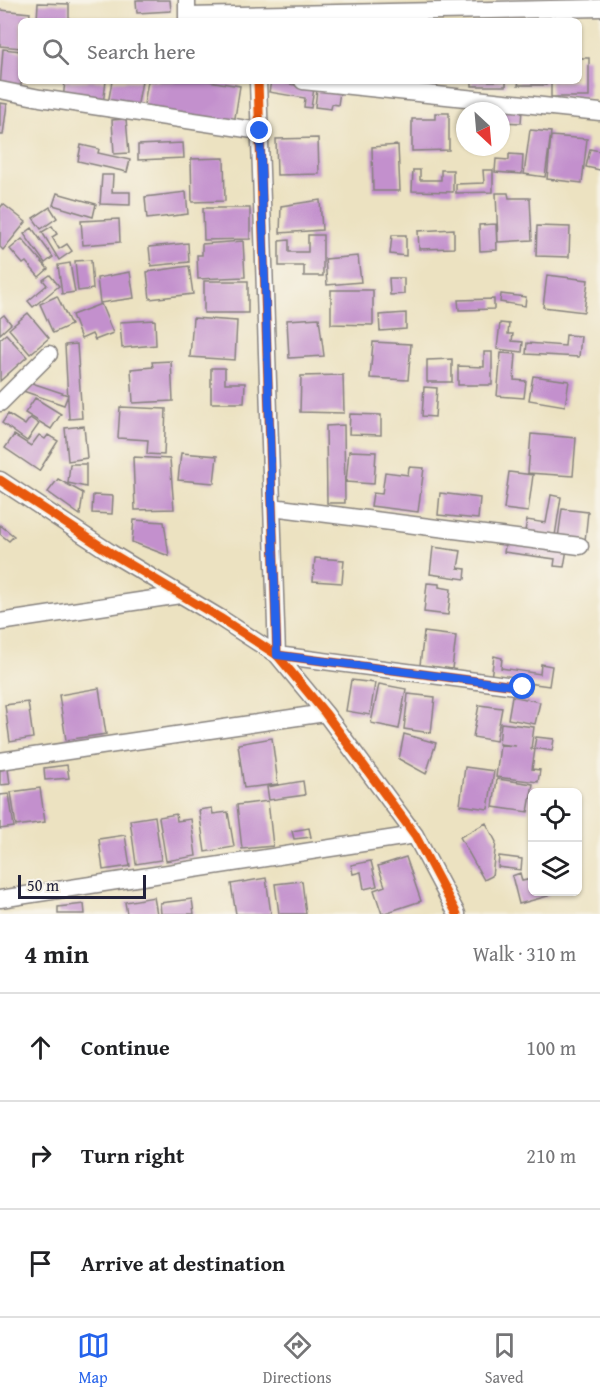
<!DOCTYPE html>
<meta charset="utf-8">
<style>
:root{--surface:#fff;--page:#f2f2f2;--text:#202124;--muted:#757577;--line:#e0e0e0;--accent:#2563eb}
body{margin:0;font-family:"Gentium Book Plus",serif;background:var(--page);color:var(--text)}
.controls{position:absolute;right:18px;bottom:18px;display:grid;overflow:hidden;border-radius:9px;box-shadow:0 2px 4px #0004}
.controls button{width:54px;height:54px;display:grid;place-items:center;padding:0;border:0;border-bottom:2px solid var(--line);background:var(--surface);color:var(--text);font:30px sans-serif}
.compass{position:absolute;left:456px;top:102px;width:54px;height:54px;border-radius:50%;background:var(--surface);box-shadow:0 2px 4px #0004;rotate:154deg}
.scale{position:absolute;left:18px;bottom:15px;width:128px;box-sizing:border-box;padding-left:6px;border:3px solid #22223b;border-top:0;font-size:16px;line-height:21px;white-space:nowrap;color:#22223b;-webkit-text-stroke:4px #f7f3e8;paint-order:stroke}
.stop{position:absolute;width:18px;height:18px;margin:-14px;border:4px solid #2563eb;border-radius:50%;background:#fff}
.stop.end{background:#2563eb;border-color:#fff;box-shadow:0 2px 6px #0008}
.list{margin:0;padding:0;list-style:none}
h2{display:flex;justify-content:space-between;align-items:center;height:78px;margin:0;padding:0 24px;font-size:26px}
h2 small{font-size:20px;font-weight:400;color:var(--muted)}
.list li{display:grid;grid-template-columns:39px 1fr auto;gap:18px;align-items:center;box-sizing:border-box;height:108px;padding:0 24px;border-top:2px solid var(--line)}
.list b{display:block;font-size:22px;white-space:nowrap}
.list em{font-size:20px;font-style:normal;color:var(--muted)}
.icon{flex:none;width:33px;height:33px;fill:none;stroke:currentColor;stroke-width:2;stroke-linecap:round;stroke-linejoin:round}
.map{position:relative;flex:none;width:600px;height:914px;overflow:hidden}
.search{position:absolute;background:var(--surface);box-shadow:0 2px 4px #0004;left:18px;right:18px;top:18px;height:66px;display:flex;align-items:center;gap:15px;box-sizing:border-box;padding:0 21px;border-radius:9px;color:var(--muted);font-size:22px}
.sheet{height:402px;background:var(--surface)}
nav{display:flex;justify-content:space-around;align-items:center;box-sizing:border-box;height:84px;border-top:2px solid var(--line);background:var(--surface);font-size:16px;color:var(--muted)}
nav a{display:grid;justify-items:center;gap:3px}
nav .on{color:var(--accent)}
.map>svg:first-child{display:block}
</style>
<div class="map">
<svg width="600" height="914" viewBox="0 0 600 914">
<rect width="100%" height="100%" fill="#f7f3e8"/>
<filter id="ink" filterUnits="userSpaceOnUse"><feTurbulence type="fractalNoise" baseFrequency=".0167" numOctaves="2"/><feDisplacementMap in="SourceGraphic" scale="12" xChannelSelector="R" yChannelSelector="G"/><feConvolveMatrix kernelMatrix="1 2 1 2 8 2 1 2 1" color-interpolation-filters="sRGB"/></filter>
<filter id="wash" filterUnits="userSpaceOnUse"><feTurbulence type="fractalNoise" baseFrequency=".008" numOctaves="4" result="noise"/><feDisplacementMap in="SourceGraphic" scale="24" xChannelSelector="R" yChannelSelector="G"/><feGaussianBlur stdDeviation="1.35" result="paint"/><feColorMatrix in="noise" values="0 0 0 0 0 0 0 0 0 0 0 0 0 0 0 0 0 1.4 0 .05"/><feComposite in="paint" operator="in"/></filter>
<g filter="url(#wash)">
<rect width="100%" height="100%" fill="#ece2c1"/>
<g id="blocks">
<!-- building -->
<path fill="#c390cd" d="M136 0H170L171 11 137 13Z
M38 3 69 4V21H37Z
M0 10 30 13 29 21H21V48L0 46Z
M3 49 21 51V91L0 88Z
M579 58H589V97H551V81H579Z
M65 81H106L103 104 63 100Z
M112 81H142L137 109 108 104Z
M148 81H208L240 86 234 124 143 110Z
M271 81 314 88 311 108 304 107 305 98 269 92Z
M472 81H506V86H472Z
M519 81H546V85H518Z
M317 89 340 92 338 105 332 104 331 109 315 107Z
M0 103 7 104 3 135H0Z
M488 107 522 109 521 123 501 122V111H487Z
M435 113H449V150L412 151V119H435Z
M126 119 129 153 114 154 112 120Z
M530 130 551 132 545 177 524 174Z
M551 136 587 139 582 183 547 179Z
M318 138 319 174 277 175 276 139Z
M183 143 184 158 138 160V145Z
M81 145 99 149 98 153 130 160 127 172 78 161Z
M398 145 400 191H373L372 147Z
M590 149 600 151V170L586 167Z
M509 154 523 155 522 174 495 172 496 159 509 160Z
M224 158 225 201 192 202 191 159Z
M413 170H420V180H441V170H453V192L412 191Z
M483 170H493V192L456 193V184L484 183Z
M102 175H113L112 192H130V205L100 204Z
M186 192 188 214 147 219 145 197Z
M57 193 96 204 93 217 53 205Z
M496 193H508L509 198H530L532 240 498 242Z
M320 200 322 230 280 233 281 206Z
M3 204 26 222 3 250 0 247V208Z
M50 207 57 218 41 229 33 218Z
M203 208H250V239L204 240Z
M119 219 120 242 83 245 81 221Z
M496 224 497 250 480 251 479 225Z
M52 226 57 234 52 237 59 249 67 244 72 251 59 260 42 232Z
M537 226 570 227 569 257 536 256Z
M32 228 53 257 45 263 24 234Z
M454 229V248L419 249 418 231Z
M308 235H323V276H304V266H279V241L289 240V252H308Z
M392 235H406V256L390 254Z
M22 239 48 269 39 277 26 262 23 264 10 249Z
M243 241 245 277 198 279 197 255H202V244Z
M188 243 189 262 151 266 149 247Z
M358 256 361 282 327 285 325 259Z
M91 260 93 289 78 291 75 261Z
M70 263 75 292 62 294 58 265Z
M189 266 193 294 150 299 147 272Z
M130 272 134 298 100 303 97 278Z
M50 275 59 286 33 307 28 301 47 285 43 280Z
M547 275 588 280 584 312 543 307Z
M389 278H404V294L390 295Z
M204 281H248V313H204Z
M331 290H373V325L331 324Z
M501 294 526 297 525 306 500 302Z
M57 296 71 325 53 333 40 304Z
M494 299V309L459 310 458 300Z
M101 304 113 333 95 340 92 334 81 339 72 315Z
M28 313 49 338 30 354 9 329Z
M406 313V329L380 331 379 315Z
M4 315 11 324 0 334V318Z
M193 318 237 321 235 360 190 357Z
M319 318 324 356 289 358 287 320Z
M155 320 156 345 122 348 120 322Z
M500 323 509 324 508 334H513L512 341 523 342 522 352 497 349Z
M6 334 27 357 0 381V339Z
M566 335 581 336 579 357 526 354 527 343 565 346Z
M373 342 411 344 408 380 370 378Z
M77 344 82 418 69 419 65 345Z
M484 352H492V385H458V366L484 367Z
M501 353 516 354 514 380 526 381 524 398 497 396Z
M452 359V382H427V360Z
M171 361 173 401 133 403 131 369 153 367 152 362Z
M211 368H225V383H245L244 403H211Z
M343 375 344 413 300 412 301 376Z
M533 376 569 381 565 406 529 400Z
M26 381 68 395 64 405 23 391Z
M424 387 437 388 435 417 422 416Z
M35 398 61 414 51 429 25 413Z
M120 407 166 409 164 455 147 454 148 440 118 438Z
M8 414 25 425 30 418 39 424 27 441 2 423Z
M350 414 381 415V435L349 434Z
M344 425 345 503H327L326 426Z
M84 426 87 458 68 461 65 428Z
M531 434 576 438 573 476 528 473Z
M14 435 31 446 39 435 45 439 48 435 58 441 39 471 5 448Z
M349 451 376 452 374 484 346 482Z
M181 453 217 456 214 483 178 480Z
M133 457 170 459 174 509 135 510Z
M70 464H86V487L68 483Z
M409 467 424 468 418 512 371 506 373 493 382 494 385 472 408 475Z
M509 472 533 475 528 512 504 509Z
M58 479 83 493 80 515 48 492Z
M440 493 480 498 478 519 438 515Z
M93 495 113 496 112 514 92 513Z
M551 495 561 497 555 536 525 531 527 520 546 523Z
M562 509 588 512 585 541 558 538Z
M134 520 164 522 169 556 132 542Z
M0 525 14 536 9 541 0 534Z
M506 541 567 549 564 567 554 566 555 559 504 552Z
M433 547 461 551 458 568 466 569 465 579 430 574Z
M315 558 344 560 342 583 313 581Z
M427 583 439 584V587L451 589 448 615 424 612Z
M424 632 456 636 452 669 420 665Z
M494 656 502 658 501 668 540 674 541 664 552 666 549 686 491 678Z
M351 680 375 683 370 715 346 711Z
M379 684 406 689 399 729 371 723Z
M99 688 106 734 66 740 59 695Z
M408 694 435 697 431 733 404 729Z
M512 696 540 702 535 724 508 719Z
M28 702 33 738 10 742 5 705Z
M479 705 502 708 496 741 473 737Z
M501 723 534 727 531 749H535L532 769 540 770 538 782 496 777 500 745 516 746 499 744Z
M404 734 436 743 426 774 399 759Z
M536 737 554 739 552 751 534 748Z
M272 738 278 784 244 788 238 744Z
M67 765 69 778 45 780 44 768Z
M465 767 494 771 488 809 460 805Z
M8 769 10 784 0 785V770Z
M497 779 533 784 528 812 493 807Z
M303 781 305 795 269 800 267 787Z
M40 788 45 822 16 826 11 792Z
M9 794 14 827 0 829V795Z
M268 801 273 846 242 849 237 805Z
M212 808 213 814 228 812 234 847 205 852 199 810Z
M176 814 177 821 191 819 196 856 166 861 159 817Z
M155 816 161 860 136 864 130 820Z
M486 823 496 842 492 876 484 880 460 837Z
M309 828 311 837 294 839 292 831Z
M125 835 130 866 103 870 99 839Z
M499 856 522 859 521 870 498 867Z
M406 857 421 901 382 914 374 890 385 886 378 866Z
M371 861 377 886 364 889 361 872 353 874 351 865Z
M520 873 522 881 532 879V892H548V896L519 904 512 876Z
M266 878 271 914H236L231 884Z
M302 881 306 914H279L275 884Z
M154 897 157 914H127L125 902Z
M192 899 194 914H161L160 903Z
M84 904 85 914H58V907Z"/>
</g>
</g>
<g filter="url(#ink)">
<use href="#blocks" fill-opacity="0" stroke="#87827e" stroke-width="1.5"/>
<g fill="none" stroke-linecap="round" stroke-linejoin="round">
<defs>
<path id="minor" d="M187 0V21
M187 16 600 8
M258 81 277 655 523 687
M303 81 600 112
M0 90 40 98 260 131
M0 403 49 354
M0 480 111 553 220 618 277 655 325 713 415 835 457 914
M272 507 580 546
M0 622 180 595
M0 761 325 713
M0 899 415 835"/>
</defs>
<!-- minor casing -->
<use href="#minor" stroke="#87827e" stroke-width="19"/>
<!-- minor -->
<use href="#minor" stroke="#fff" stroke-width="16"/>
<defs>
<path id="cycleway" d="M258 81 277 655 523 687
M0 480 111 553 220 618 277 655 325 713 415 835 457 914"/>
</defs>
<!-- cycleway casing -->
<use href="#cycleway" stroke="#f7f3e8" stroke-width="13"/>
<!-- cycleway -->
<use href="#cycleway" stroke="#e8590c" stroke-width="9"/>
</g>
</g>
<g fill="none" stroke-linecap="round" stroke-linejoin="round" filter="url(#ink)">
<!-- route -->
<path stroke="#2563eb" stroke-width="8" d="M260 131 277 655 523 687"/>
</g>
</svg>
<div class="controls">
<button><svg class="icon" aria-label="locate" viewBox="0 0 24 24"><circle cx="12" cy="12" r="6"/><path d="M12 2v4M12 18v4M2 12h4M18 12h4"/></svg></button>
<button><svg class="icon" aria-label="layers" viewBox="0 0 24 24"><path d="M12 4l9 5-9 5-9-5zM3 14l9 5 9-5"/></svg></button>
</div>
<svg class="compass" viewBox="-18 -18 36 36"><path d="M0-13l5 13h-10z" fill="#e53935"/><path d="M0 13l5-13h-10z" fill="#757577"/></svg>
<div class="scale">50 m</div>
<div class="stop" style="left:523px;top:687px"></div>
<div class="stop end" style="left:260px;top:131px"></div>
<div class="search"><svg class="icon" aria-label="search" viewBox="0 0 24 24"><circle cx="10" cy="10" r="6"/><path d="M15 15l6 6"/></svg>Search here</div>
</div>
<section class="sheet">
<h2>4 min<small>Walk · 310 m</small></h2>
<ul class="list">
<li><svg class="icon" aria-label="ahead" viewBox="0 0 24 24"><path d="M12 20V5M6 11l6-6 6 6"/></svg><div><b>Continue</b></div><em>100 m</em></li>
<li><svg class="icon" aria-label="right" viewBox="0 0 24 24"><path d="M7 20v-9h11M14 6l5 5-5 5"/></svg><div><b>Turn right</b></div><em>210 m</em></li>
<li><svg class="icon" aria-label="arrive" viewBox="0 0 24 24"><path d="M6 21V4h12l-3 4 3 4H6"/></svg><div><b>Arrive at destination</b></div></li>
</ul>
</section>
<nav>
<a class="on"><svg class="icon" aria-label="map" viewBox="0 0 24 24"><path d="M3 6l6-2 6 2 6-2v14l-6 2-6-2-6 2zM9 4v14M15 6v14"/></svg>Map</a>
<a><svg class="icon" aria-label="directions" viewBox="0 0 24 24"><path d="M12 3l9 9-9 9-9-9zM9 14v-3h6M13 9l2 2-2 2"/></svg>Directions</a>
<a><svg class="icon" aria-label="saved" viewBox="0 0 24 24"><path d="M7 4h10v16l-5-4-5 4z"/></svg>Saved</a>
</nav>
